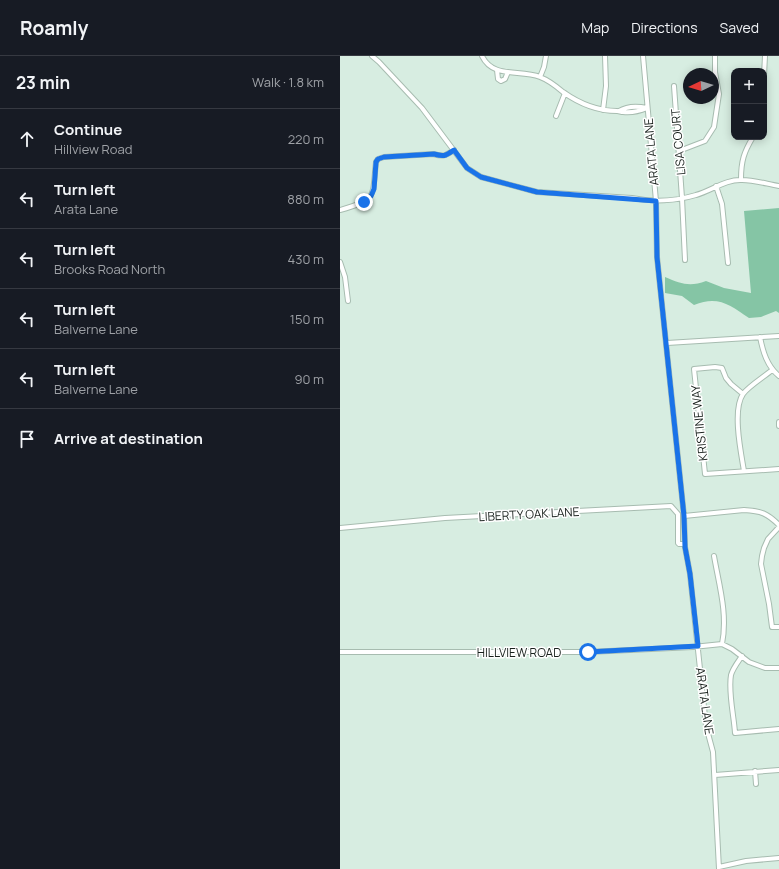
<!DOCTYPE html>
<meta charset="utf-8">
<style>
:root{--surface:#171b24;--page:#20242c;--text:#f1f3f6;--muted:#9ea1a6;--line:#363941}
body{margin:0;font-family:Manrope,sans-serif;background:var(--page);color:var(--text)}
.controls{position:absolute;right:12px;top:12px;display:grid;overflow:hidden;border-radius:8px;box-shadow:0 2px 10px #0003}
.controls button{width:36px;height:36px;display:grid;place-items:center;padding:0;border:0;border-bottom:1px solid var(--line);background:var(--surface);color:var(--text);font:20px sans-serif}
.compass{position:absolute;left:343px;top:12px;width:36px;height:36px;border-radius:50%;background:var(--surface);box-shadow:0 2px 10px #0003;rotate:266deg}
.stop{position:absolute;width:12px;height:12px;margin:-9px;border:3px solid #1a73e8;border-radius:50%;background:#fff}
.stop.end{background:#1a73e8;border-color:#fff;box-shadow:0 1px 4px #0008}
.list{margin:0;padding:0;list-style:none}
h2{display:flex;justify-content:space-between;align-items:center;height:52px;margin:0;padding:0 16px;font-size:17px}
h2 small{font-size:13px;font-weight:400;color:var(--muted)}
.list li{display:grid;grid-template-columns:26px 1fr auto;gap:12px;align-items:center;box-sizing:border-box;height:60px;padding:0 16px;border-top:1px solid var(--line)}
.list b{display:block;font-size:15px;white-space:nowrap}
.list p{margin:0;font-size:13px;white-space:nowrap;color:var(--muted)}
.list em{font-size:13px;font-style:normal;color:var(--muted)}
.icon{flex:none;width:22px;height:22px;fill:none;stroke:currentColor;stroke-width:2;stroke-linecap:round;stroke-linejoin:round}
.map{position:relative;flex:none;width:439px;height:813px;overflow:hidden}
header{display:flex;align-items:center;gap:24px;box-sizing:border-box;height:56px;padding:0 20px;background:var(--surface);border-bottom:1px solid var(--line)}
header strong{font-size:19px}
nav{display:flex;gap:22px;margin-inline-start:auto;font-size:14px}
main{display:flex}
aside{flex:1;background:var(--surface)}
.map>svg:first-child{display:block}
</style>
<header>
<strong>Roamly</strong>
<nav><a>Map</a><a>Directions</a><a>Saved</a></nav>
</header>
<main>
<aside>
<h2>23 min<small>Walk · 1.8 km</small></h2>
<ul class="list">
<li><svg class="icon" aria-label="ahead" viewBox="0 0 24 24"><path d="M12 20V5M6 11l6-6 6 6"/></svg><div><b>Continue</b><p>Hillview Road</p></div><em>220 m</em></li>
<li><svg class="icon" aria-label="left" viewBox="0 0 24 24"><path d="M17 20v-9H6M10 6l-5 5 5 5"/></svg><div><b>Turn left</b><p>Arata Lane</p></div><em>880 m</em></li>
<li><svg class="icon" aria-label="left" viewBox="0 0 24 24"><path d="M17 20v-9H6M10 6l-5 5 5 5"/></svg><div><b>Turn left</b><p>Brooks Road North</p></div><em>430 m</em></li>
<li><svg class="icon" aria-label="left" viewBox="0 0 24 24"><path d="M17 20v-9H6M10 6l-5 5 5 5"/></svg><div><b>Turn left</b><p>Balverne Lane</p></div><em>150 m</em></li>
<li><svg class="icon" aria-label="left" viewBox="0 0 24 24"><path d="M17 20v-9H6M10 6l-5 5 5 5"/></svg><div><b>Turn left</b><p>Balverne Lane</p></div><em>90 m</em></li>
<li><svg class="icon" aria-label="arrive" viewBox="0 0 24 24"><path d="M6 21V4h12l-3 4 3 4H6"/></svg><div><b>Arrive at destination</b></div></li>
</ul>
</aside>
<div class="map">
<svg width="439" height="813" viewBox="0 0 439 813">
<rect width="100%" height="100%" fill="#d7ede1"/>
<!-- green -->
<path fill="#85c5a5" d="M439 152V257L436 255 421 261 409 262C390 249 378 239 354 249L342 240 325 237V221C341 228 350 231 366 225L384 232 411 237 404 155Z"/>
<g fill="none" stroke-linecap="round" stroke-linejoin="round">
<defs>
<path id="minor" d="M32 0 39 6 82 52 127 112 141 121 197 136 292 142C312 146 336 145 356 139 371 135 386 123 402 124 414 124 427 128 439 130
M142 0C153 23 180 13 200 21 208 24 216 30 223 36 240 48 257 55 277 55 279 55 281 56 283 56 291 57 300 55 307 52
M303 0 316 145 317 201 344 460 345 491 350 518 366 670 373 696 379 813
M157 14 158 23 161 25 165 23 168 16
M424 19 425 0
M200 21 204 11 206 0
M334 30 342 142 345 204
M263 54 266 30 265 0
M279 55C287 50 298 50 307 52
M216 60 225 37
M339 95 365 85 374 71 379 38 375 16V0
M401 123C401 105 404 96 413 81
M376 130 382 148 388 207
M0 154C38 143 32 142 36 106L38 103 44 101 93 98C104 101 105 100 114 94
M0 206 5 221 8 245
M420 281C423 296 427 310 439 320
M327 287 439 280
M403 338 391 328 386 322 382 312 375 311 354 313 365 418 439 413
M439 366V370
M404 415C401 397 392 354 403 338 409 330 424 321 432 314
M344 460 404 454C421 455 427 457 439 469
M439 471 428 483 424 492 422 500 421 508 429 548 432 571H439
M0 472 105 462 331 450 338 458V487L339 488H345
M374 500C379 529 388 558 382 588
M0 596H248L353 591 382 588 392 593 409 606 425 612H439
M402 600C398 606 393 612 391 619 388 636 394 660 395 677L439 673
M415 715 416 728
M375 719 439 714
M379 811 406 805 439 802"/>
</defs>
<!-- minor casing -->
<use href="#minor" stroke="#a7bcb0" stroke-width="6"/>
<!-- minor -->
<use href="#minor" stroke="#fff" stroke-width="4"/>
</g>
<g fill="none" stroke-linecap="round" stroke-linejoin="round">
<!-- route -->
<path stroke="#1a73e8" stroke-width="5" d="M24 146 31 140 34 133 36 106 38 103 44 101 94 98C104 101 105 100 114 94L127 112 141 121 197 136 316 145 317 201 344 460 345 491 350 518 358 590 248 596"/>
</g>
<g text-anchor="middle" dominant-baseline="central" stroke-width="3" stroke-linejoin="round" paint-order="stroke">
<!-- street labels -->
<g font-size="12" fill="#19211d" stroke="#fff">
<text transform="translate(338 86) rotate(-95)">LISA COURT</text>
<text transform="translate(311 96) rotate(-95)">ARATA LANE</text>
<text transform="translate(359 367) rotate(-96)">KRISTINE WAY</text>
<text transform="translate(189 458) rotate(-3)">LIBERTY OAK LANE</text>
<text x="179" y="596">HILLVIEW ROAD</text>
<text transform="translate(365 645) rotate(82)">ARATA LANE</text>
</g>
</g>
</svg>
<div class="controls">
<button>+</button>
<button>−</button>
</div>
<svg class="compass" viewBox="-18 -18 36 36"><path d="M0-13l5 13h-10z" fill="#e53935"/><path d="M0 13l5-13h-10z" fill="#9ea1a6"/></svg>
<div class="stop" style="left:248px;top:596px"></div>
<div class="stop end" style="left:24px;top:146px"></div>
</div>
</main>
